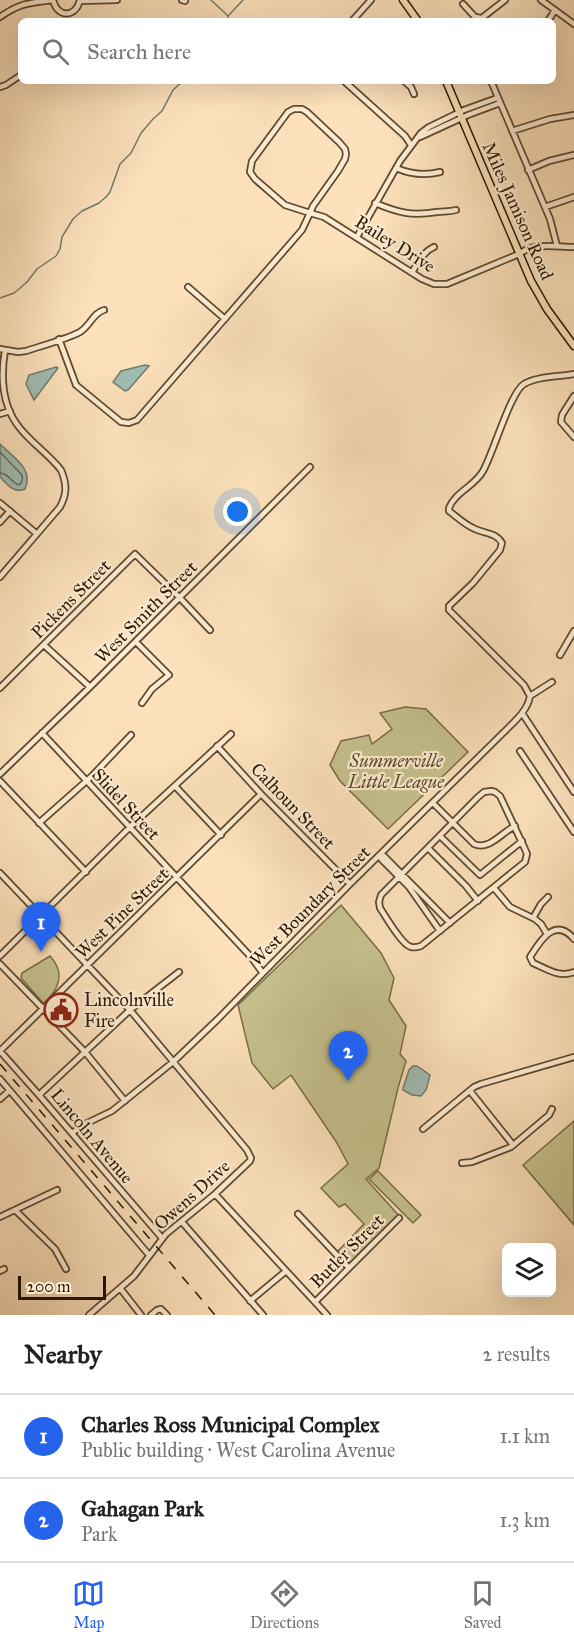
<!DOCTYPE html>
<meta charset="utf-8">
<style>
:root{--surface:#fff;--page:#f6f6f6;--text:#202124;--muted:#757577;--line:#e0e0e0;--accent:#2563eb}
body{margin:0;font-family:"IM FELL Great Primer",serif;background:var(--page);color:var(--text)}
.controls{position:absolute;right:18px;bottom:18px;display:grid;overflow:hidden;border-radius:9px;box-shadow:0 6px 24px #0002}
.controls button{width:54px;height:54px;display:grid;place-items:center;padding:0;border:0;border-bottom:2px solid var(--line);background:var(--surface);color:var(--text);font:30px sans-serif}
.scale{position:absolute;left:18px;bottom:15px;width:88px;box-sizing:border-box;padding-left:6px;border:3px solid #2b1800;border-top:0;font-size:16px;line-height:21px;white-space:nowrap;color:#2b1800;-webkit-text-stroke:4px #fdecd3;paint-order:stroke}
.you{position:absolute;left:238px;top:512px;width:21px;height:21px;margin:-15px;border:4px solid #fff;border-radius:50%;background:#1a73e8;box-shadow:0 0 0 9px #1a73e833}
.badge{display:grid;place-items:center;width:39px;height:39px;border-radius:50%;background:var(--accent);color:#fff;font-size:20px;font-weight:700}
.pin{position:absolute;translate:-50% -50px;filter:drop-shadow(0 2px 3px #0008)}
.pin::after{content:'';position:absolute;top:32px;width:21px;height:18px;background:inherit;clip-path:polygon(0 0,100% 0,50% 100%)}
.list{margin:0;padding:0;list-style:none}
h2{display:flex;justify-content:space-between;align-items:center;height:78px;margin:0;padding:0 24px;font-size:26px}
h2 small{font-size:20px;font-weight:400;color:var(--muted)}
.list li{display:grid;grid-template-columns:39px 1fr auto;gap:18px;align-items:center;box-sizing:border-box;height:84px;padding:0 24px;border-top:2px solid var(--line)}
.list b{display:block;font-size:22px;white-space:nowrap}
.list p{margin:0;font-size:20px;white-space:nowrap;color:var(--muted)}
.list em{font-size:20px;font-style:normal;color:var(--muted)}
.icon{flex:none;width:33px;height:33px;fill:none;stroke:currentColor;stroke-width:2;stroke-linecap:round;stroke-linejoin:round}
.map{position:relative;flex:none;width:574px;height:1315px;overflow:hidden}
.search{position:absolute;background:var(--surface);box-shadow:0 6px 24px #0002;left:18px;right:18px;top:18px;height:66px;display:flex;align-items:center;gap:15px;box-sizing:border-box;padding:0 21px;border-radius:9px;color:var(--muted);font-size:22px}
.sheet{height:246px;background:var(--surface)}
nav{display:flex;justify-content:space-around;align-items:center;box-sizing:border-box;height:84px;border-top:2px solid var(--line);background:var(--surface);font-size:16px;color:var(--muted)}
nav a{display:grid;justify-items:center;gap:3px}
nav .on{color:var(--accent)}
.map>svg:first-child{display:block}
</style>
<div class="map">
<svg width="574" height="1315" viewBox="0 0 574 1315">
<rect width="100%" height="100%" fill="#fce1bc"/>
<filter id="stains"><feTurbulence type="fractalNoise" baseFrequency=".00333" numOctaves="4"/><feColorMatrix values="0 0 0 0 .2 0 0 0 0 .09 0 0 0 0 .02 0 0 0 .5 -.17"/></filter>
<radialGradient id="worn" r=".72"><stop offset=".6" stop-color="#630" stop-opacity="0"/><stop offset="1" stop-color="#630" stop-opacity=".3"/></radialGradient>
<!-- green -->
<path fill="#c5c18d" stroke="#786c46" stroke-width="1.5" d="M405 707 426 709 468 752 388 829 340 781 330 765 341 741 369 735 372 744 392 729 380 713Z
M341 905 381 953 394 978 389 1000 406 1026 400 1054 406 1061 398 1088 379 1168 366 1179 401 1218 350 1266 337 1252 364 1224 345 1204 339 1207 321 1188 348 1164 337 1143 291 1075 273 1089 252 1063 238 1005Z
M50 956C66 973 59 989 44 1004L21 978 22 973Z
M574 1121V1225L523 1165Z
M378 1171 421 1215 413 1223 369 1179Z"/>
<!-- water -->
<path fill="#9fbdb4" stroke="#717b6c" stroke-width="1.5" d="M145 365 149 366 128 390 125 391 113 382 121 371Z
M56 367 58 368 34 400 26 384 29 375Z
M0 444C14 458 34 469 25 489 14 494 7 484 0 477Z
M413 1066H417L430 1075 426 1090 421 1096 412 1095 403 1090V1088L409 1070Z"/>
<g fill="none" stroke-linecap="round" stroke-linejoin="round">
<!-- shore -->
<path stroke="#656a5a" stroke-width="1.5" d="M0 452 21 474C23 477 23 482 19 485 11 483 9 473 0 473"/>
<!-- stream -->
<path stroke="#717b6c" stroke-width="1.5" d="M211 0 227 15
M228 21V16L243 0
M0 298 14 293 19 289 27 282 37 269 56 256 60 249 62 237 73 219 82 211 99 203 106 197 110 192 120 164 131 153 141 133 153 119 162 111 173 90 183 81"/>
<defs>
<path id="minor" d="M53 0C57 18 76 18 80 0
M182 0 185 1
M541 0 574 24
M80 1 117 0
M463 4 475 17 481 18
M0 17C20 3 29 3 53 0
M352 21 371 0
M478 21 505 0
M548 21 555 10
M344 81 405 136 411 145
M404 81 411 87 414 94
M491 81 550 219 557 246
M0 87 6 85 21 75
M294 109H302L307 112 339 142 345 149 346 154 345 159 338 171 313 206 310 213 285 205 255 179 250 172 252 161 288 112Z
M512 131 550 119 574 115
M420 137 468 115 500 103
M396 168C410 174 424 176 440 172
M528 170 549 161 574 155
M375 203C399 213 411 216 437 212 443 211 449 212 456 210
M545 207 574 197
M357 237 400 161 421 133 429 127 464 110 497 98
M412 273C417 263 424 251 434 247
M188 287 225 319
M59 339 76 385 121 422 129 423 137 420 302 230 310 213 324 217 422 279 434 284H447L519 254C534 242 556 247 574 247
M0 349 18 352 26 351C41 346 67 339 80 332 90 326 93 313 104 310
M574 396 562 415 561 422 574 437
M0 414 10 411
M0 503 37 534
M0 522 10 511
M0 577 60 507C67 494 67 484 61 470 48 453 27 440 16 423 2 402 1 374 5 350
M136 642 169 675 152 689 142 703
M44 645 90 687
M560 655 574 631
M0 688 135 554 180 598 210 630
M530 696 524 685 449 610V606L473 583 500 550 502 543C496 532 484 534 473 528 464 524 457 517 449 511V508C455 492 475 486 483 471 493 454 510 393 524 384 538 376 558 377 574 374
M522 713 574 792
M42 733 251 957 262 972
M217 746 261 794 350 884
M520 751 574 832
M0 774 90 687 310 467
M0 781 86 872
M175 786 221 835
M491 791 495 792 500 796 524 847 527 854 525 862 421 946C418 947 415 948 411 947 402 945 386 917 380 908L379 902 381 895 478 797 484 792Z
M433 803 474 844C489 851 502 832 515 826
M39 823 92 776 131 735
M440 836 480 875 522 841
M428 848 466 886 478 901
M379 856H384L450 923
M379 856 382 860 409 887 440 931
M0 873 130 1010 247 1150 251 1158 250 1161 215 1194 166 1234 134 1276 89 1315
M494 888 510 907 535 919 541 924 547 934
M533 918 541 904 548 897
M574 939C555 916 540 941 530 957L533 963C547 969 559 978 574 972
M0 956 129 828 231 734
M0 964 85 1052 125 1101
M0 1051 261 794
M0 1051 39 1095 162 1238
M0 1079 149 1255
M470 1091 513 1145
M39 1095 130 1010 179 972
M0 1099 9 1091
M423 1129 474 1087 481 1084 574 1057
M72 1133 83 1125 112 1111 173 1062 218 1019 350 884 505 731C515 721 528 710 530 696L552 682
M462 1163 472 1162 511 1147 549 1115 552 1109
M215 1194 327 1315
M15 1210 55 1249 66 1269
M298 1214 349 1268
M0 1217 57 1190
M182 1222 263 1315
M0 1271 4 1269
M120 1288 141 1315
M250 1301 286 1271
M315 1302 399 1218
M151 1315 157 1310 161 1309 167 1315"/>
<path id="major" d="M403 0 418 21
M446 81 531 281 547 309 574 346"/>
</defs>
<!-- minor casing -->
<use href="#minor" stroke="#5f4a2f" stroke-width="8"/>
<!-- major casing -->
<use href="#major" stroke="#2b1800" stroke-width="9"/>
<!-- minor -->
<use href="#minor" stroke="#fdecd3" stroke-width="4.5"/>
<!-- major -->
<use href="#major" stroke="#fce1bc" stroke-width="6"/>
<!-- rail -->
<path stroke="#2b1800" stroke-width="1.5" stroke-dasharray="10 10" stroke-linecap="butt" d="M0 1064 215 1315"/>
</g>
<!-- icons -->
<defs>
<symbol id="civic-ring" viewBox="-11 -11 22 22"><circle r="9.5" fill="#fdecd3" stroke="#8f2418" stroke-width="1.5"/><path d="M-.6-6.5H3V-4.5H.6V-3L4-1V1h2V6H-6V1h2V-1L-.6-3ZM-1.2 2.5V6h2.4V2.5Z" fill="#8f2418"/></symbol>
</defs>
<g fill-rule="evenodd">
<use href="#civic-ring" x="42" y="991" width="38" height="38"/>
</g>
<g text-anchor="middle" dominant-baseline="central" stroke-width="4.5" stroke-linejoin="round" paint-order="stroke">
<!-- street labels -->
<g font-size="18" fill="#2b1800" stroke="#fdecd3">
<text transform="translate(518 211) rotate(66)">Miles Jamison Road</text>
<text transform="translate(395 244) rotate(32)">Bailey Drive</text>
<text transform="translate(71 599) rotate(-45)">Pickens Street</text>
<text transform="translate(146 612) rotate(-45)">West Smith Street</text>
<text transform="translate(126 804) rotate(47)">Slidel Street</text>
<text transform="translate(293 806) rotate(46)">Calhoun Street</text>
<text transform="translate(310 906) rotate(-45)">West Boundary Street</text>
<text transform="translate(122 913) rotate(-44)">West Pine Street</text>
<text transform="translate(92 1136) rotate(50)">Lincoln Avenue</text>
<text transform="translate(192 1195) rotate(-42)">Owens Drive</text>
<text transform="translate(347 1251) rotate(-45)">Butler Street</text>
</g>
<!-- park labels -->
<g font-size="18" font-style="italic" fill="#594b2a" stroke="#fdecd3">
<text x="396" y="761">Summerville<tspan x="396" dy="21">Little League</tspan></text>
</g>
<!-- poi labels -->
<g font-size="18" fill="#2b1800" stroke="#fdecd3" text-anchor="start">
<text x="84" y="1000">Lincolnville<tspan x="84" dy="21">Fire</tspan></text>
</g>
</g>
<rect width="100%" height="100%" filter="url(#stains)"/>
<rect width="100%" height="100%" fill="url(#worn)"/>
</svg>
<div class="controls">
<button><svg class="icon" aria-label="layers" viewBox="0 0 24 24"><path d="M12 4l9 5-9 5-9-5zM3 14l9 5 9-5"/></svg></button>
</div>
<div class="scale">200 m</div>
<div class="you"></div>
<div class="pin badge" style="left:41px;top:952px">1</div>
<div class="pin badge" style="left:348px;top:1081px">2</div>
<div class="search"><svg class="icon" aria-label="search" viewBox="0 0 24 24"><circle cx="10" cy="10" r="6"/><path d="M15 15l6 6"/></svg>Search here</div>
</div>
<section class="sheet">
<h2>Nearby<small>2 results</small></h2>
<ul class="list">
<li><span class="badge">1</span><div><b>Charles Ross Municipal Complex</b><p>Public building · West Carolina Avenue</p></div><em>1.1 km</em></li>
<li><span class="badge">2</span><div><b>Gahagan Park</b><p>Park</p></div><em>1.3 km</em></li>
</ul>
</section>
<nav>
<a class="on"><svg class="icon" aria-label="map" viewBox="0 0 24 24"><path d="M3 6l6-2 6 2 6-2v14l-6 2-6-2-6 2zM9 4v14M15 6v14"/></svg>Map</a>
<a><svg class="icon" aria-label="directions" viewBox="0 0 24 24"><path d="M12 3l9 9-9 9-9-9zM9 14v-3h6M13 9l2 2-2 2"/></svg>Directions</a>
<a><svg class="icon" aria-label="saved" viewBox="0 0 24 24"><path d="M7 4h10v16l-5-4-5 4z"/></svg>Saved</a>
</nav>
